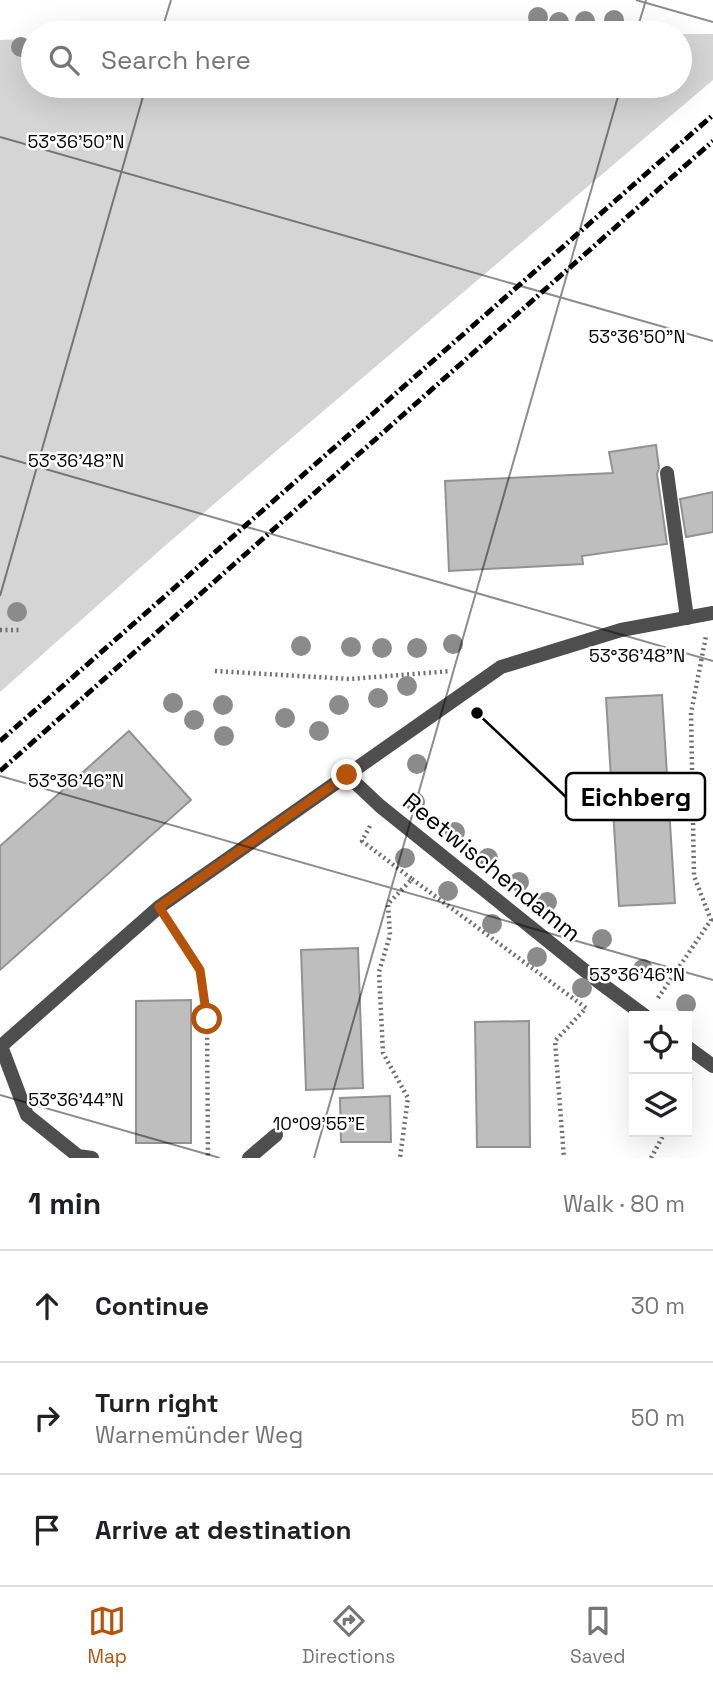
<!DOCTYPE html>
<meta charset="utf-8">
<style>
:root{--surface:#fff;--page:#f2f2f2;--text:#202124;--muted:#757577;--line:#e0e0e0;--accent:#b45309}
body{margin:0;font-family:"Space Grotesk",sans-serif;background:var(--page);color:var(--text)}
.controls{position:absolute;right:21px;bottom:21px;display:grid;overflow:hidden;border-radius:0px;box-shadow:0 7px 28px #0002}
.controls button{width:63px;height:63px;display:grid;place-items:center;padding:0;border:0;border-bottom:2px solid var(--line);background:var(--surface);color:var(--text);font:35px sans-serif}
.stop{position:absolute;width:21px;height:21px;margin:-16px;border:5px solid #b45309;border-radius:50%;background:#fff}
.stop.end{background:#b45309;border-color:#fff;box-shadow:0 2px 7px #0008}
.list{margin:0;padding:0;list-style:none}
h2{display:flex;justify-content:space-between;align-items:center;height:91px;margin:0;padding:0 28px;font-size:30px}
h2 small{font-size:23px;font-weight:400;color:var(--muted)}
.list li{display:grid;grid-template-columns:46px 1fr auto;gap:21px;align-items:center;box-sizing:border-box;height:112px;padding:0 28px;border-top:2px solid var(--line)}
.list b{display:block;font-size:26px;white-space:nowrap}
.list p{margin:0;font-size:23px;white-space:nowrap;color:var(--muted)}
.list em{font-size:23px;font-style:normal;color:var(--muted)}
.icon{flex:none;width:38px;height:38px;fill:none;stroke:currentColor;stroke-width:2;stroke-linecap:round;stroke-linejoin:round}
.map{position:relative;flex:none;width:713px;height:1158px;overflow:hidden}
.search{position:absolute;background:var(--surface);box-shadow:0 7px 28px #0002;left:21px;right:21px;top:21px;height:77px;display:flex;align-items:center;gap:18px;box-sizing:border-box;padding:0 24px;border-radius:38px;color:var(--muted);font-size:26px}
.sheet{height:427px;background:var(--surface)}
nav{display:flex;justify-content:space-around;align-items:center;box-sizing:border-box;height:98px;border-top:2px solid var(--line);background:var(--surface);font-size:19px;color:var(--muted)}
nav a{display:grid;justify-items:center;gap:4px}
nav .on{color:var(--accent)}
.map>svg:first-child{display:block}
</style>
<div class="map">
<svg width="713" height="1158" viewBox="0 0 713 1158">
<rect width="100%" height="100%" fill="#fff"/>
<!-- green -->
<path fill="#d5d5d5" d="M680 34H713V80L167 544 0 692V40L33 39V86H680Z"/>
<!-- building -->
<path fill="#bebebe" stroke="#929292" stroke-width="2" d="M656 445 659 468 657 474 667 544 582 556 583 564 449 571 445 481 613 473 609 452Z
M713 492V532L686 537 680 499Z
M662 695 675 903 619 906 606 698Z
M129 731 191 800 0 970V846Z
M358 948 363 1088 306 1090 301 950Z
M191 1000V1143H136V1001Z
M529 1021 530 1147H477L475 1022Z
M390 1096 391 1142H341L340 1098Z"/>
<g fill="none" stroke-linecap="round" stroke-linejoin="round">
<!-- path -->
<path stroke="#707070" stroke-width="4.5" stroke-dasharray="2 3.5" stroke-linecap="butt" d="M0 630H20
M215 671 350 679 451 671
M370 826 362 841 412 879 388 904 390 935 379 972 383 1053 408 1098 400 1158
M412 879 586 1008 555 1041 564 1158
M171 926 200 970 207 1019 208 1158
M658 998 711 920 694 876 691 713 706 636
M687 1088 692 1078
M651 1158 665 1132"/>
<!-- service -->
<path stroke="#4e4e4e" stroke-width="14" d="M667 473 687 618"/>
<!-- minor -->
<path stroke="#4e4e4e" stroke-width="14" d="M347 775 380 806 599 982 645 1016
M1 1046 27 1115 78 1156 92 1158
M0 1047 159 907 501 667 621 630 713 613
M687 1047 713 1066
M249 1158 276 1135"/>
<!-- rail -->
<path stroke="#000" stroke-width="5" stroke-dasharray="10 3.5 2 3.5" stroke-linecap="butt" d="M0 741 713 115
M0 771 713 141"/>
</g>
<!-- trees -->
<g fill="#8b8b8b">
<circle cx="538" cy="17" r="10"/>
<circle cx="614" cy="20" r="10"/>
<circle cx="585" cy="21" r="10"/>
<circle cx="559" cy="22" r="10"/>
<circle cx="21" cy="47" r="10"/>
<circle cx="17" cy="612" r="10"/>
<circle cx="453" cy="644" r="10"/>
<circle cx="301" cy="646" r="10"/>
<circle cx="351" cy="647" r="10"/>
<circle cx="382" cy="648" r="10"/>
<circle cx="417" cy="648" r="10"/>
<circle cx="407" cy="686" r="10"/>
<circle cx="378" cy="698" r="10"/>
<circle cx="173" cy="703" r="10"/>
<circle cx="223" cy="705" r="10"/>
<circle cx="339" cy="705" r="10"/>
<circle cx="285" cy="718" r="10"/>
<circle cx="194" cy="720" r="10"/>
<circle cx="319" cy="731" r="10"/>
<circle cx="224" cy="736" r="10"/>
<circle cx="417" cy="764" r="10"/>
<circle cx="415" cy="802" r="10"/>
<circle cx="455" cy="832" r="10"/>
<circle cx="405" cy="858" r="10"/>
<circle cx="488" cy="858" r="10"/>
<circle cx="519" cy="882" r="10"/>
<circle cx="448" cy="891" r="10"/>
<circle cx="547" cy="902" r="10"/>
<circle cx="492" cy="924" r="10"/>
<circle cx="602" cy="939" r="10"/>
<circle cx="537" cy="957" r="10"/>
<circle cx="643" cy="969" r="10"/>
<circle cx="582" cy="988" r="10"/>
<circle cx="686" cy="1004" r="10"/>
</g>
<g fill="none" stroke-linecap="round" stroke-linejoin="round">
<!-- route -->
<path stroke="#b45309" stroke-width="9" d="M207 1019 200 970 159 907 347 775"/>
</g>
<!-- ticks -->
<path fill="none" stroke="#000" stroke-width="2" stroke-opacity="0.45" d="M636 0 713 22M161 33 171 0M636 33 646 0M0 137 713 341M0 456 713 661M0 596 146 86M0 776 713 980M0 1095 220 1158M314 1158 621 86"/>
<g text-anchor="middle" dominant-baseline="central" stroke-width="5" stroke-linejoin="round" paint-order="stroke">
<!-- street labels -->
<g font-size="24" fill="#000" stroke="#fff">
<text transform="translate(492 867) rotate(39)">Reetwischendamm</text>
</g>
</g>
<g font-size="18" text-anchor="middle" fill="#000" stroke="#fff" stroke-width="5" stroke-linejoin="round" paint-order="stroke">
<text x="76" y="148">53°36'50"N</text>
<text x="637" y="343">53°36'50"N</text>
<text x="76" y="467">53°36'48"N</text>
<text x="637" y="662">53°36'48"N</text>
<text x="76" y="787">53°36'46"N</text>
<text x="637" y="981">53°36'46"N</text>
<text x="76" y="1106">53°36'44"N</text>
<text x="319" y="1130">10°09'55"E</text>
</g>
<!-- callouts -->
<path fill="none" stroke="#000" stroke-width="2.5" d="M477 713L566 797"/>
<circle fill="#000" stroke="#fff" stroke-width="2.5" cx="477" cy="713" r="7"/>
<rect fill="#fff" stroke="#000" stroke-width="2.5" x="566" y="773" width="139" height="47" rx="7"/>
<g font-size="26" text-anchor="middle" font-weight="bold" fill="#000">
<text x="636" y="806">Eichberg</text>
</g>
</svg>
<div class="controls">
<button><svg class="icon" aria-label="locate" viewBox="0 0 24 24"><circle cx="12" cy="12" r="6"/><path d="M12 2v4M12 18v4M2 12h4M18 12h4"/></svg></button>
<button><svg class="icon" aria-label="layers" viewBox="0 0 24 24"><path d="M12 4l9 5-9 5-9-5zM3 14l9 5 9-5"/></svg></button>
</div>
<div class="stop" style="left:207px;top:1019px"></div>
<div class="stop end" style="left:347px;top:775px"></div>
<div class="search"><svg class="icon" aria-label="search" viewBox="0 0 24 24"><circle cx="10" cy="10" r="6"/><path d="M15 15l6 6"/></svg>Search here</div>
</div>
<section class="sheet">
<h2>1 min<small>Walk · 80 m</small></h2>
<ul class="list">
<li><svg class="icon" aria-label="ahead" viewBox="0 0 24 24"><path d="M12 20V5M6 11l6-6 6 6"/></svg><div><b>Continue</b></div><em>30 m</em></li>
<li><svg class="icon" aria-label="right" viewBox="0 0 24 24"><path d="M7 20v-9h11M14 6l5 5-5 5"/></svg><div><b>Turn right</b><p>Warnemünder Weg</p></div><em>50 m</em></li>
<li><svg class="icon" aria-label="arrive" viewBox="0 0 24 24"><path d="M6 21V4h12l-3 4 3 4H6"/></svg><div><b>Arrive at destination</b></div></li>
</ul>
</section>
<nav>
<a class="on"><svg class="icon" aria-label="map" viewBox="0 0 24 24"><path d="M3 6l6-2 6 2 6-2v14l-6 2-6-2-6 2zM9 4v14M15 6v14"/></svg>Map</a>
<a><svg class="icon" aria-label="directions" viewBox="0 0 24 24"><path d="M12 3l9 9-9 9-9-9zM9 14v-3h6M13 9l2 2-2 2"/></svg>Directions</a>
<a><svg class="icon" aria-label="saved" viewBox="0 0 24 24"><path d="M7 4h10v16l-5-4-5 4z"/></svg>Saved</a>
</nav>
